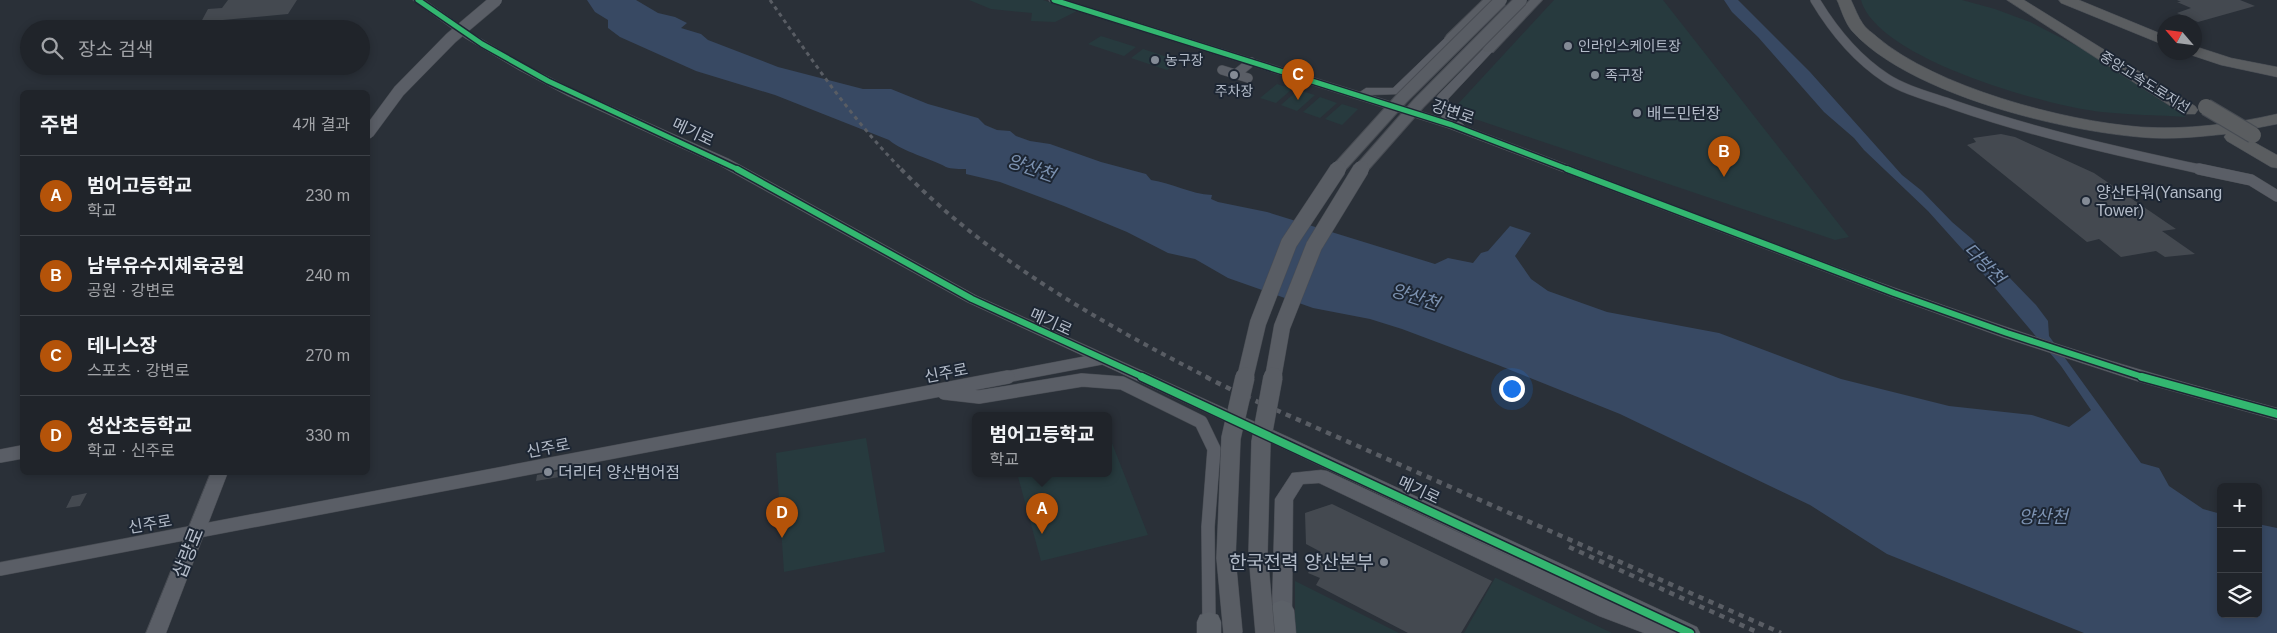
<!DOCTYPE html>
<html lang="ko">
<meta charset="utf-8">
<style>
:root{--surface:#20242a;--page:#2d3036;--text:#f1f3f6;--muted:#a2a4a8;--line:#3d4147;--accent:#b45309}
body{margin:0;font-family:Arial,"Noto Sans KR",sans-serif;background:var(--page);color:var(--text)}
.controls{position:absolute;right:15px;bottom:15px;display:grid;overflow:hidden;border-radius:8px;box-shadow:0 2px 8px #0003}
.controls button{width:45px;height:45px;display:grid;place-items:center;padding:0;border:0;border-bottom:1px solid var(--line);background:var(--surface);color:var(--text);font:25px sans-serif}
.compass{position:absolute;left:2157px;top:15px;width:45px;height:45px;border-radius:50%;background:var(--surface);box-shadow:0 2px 8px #0003;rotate:298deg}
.you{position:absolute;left:1511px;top:388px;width:18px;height:18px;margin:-12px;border:4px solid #fff;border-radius:50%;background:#1a73e8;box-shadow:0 0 0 8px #1a73e833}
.badge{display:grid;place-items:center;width:32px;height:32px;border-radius:50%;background:var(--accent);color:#fff;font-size:16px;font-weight:700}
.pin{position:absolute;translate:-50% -41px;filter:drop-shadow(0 1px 2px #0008)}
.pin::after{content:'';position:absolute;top:26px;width:18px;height:15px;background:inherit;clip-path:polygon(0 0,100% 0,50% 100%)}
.popup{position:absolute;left:972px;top:412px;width:140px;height:65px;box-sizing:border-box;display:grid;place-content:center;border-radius:8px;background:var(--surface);filter:drop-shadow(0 1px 4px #0005);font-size:16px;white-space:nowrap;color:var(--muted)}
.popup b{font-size:19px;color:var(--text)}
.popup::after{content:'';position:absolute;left:50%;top:100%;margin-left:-10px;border:10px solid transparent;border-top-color:var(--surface)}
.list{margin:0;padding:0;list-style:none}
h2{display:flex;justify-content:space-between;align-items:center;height:65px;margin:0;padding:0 20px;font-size:21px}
h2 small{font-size:16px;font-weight:400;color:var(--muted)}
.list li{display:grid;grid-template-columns:32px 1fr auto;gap:15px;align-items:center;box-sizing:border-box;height:80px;padding:0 20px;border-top:1px solid var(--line)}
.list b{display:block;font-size:19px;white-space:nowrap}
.list p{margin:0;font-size:16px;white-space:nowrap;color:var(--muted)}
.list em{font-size:16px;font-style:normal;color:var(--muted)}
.icon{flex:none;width:28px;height:28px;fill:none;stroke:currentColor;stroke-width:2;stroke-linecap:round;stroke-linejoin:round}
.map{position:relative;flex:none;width:2277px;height:633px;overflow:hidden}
.search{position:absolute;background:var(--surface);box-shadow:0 2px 8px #0003;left:20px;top:20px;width:350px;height:55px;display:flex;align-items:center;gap:12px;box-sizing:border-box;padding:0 18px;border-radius:28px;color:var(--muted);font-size:19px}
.panel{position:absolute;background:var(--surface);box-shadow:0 2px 8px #0003;left:20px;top:90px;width:350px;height:385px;border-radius:8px}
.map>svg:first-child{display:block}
</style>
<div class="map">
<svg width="2277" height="633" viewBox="0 0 2277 633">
<rect width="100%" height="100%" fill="#2a3038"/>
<!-- green -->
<path fill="#273a3e" d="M969 0H1043L1077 11 1055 22 1031 21 1032 13 991 9Z
M1554 0H1663L1849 237 1835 240 1469 117 1458 104Z
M1861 0H1962L1995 9 2030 22 2083 49 2186 117C2158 115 2130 115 2102 112 2047 106 1877 59 1861 0Z
M1101 36 1136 47 1124 56 1088 44Z
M1143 49 1179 61 1167 70 1131 58Z
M1277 84 1292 89 1276 103 1260 98Z
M1298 90 1315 95 1297 111 1281 105Z
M1320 97 1337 103 1320 118 1303 112Z
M1342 104 1358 109 1342 125 1325 119Z
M1108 433 1148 535 1041 561 1017 473H1108Z
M866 438 885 552 784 572 776 453Z
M1495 578H1496L1612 633H1464Z
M1295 581 1399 633H1295Z"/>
<!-- water -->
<path fill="#384963" d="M587 0H636L658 13 675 17 687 23 681 28 701 34 708 40 778 67 863 89H891L928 104 978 118 985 125 997 130 1010 131 1016 136 1030 141 1050 144 1101 162 1146 174 1151 180C1172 183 1190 194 1212 195L1211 199 1218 202 1267 212 1435 264 1448 258 1473 263 1481 253 1488 251 1510 226 1531 233 1515 256 1531 279 1548 291 1607 312 1719 333 1841 379 1949 406 2032 415 2069 427 2091 410 2061 366 1963 250 1928 211 1864 150 1854 138 1824 112 1758 37 1732 12 1724 0H1738L1810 72 1902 175 1922 191 1952 222 1972 239 2036 305 2048 321 2049 336 2141 463 2159 468 2169 486 2203 509 2221 514V614H2258V524L2277 528V633H2084L1887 554 1810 505 1620 414 1498 365 1402 329 1370 319 1313 308 1228 278 1195 259 1168 253 1127 232 1064 206 1000 182 966 174V169C961 169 951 169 946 167 930 158 903 152 889 140L775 95 696 71 620 37 608 28V20L595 12Z"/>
<!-- building -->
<path fill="#444950" d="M228 0H297L288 14 201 22 208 9 222 8Z
M2177 0H2240L2255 6 2198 22 2177 13 2191 8 2177 2H2181Z
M2001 134 2015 137 2094 173 2176 229 2162 231 2195 254 2165 257 2156 251 2121 257 2099 239 2087 242 1967 145 1976 142 1973 138Z
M559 471V477L536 481 537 475Z
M87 493 80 506 66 508 72 496Z
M1332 504 1492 581 1461 633H1408L1316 585 1320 578 1308 573 1321 552 1306 544 1305 513Z"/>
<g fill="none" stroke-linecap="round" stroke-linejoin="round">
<defs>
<path id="minor-far2" d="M1815 0C1833 30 1857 59 1886 78 1906 91 1932 97 1954 105 2035 133 2120 152 2204 170
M1222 70 1248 78
M1236 74 1251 62"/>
<path id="minor-far1" d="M2199 169 2251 180 2277 196
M1001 378 1101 359"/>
<path id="minor" d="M944 393 979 397 1082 380 1122 383 1201 422 1214 449 1208 527 1209 622
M0 456 22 452
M0 569 1008 377"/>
<path id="tertiary" d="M413 0H425L473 34 527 66 577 91 729 159 977 296 1286 436 1697 627 1700 633H1644L1599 616 1319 483 1303 484 1293 500 1292 610 1289 616 1282 618 1275 616 1272 610 1275 499 1292 473 1321 470 1327 471 1526 564 1274 444 967 302 719 165 568 96 519 70 465 38Z
M1049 0H1065L1360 92 1366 88H1393L1447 36H1455L1457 38 1455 40 1400 94 1370 95 1442 118 1436 98 1438 95 1485 47H1493L1495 49 1493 51 1448 99 1452 114 1465 126C1647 194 1828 267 2012 329 2099 359 2188 384 2277 408V420L2140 382 2002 337 1889 296 1448 128 1050 2Z
M211 472H228L166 633H146Z"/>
<path id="secondary" d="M1483 0H1496L1455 41H1447L1445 38 1447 35Z
M1530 0H1542L1493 52H1485L1483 49 1485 46Z"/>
<path id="primary" d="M1282 600 1290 603 1294 610 1296 633H1272L1270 610 1274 603Z
M1209 612 1218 615 1221 622V633H1197V622L1200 615Z"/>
<path id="motorway" d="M1837 0H1851C1855 8 1858 17 1863 24 1866 29 1873 33 1877 37 1936 87 2063 121 2141 127 2186 130 2233 124 2277 114V124L2236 132 2277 155V168L2271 167 2227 141 2224 137 2226 134C2198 137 2168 140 2139 137 2057 130 1908 93 1852 31 1845 23 1841 9 1837 0Z
M2007 0H2024L2195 106 2198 110 2195 114H2183Z
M2059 0H2079L2164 35V45L2061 3Z
M2194 46 2231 58 2277 67V77L2221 65 2188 54 2187 52H2194Z"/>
</defs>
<!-- minor-far2 casing -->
<use href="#minor-far2" stroke="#484c53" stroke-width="10"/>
<!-- minor-far1 casing -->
<use href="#minor-far1" stroke="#484c53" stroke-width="12"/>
<!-- minor casing -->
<use href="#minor" stroke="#484c53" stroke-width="14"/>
<!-- tertiary casing -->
<use href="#tertiary" stroke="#484c53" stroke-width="1"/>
<!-- secondary casing -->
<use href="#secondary" stroke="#484c53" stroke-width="2"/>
<!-- primary casing -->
<use href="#primary" stroke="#484c55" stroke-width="1"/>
<!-- motorway casing -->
<use href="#motorway" stroke="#474c53" stroke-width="1"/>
<!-- minor-far2 -->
<use href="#minor-far2" stroke="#5a5e66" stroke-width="9"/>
<!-- minor-far1 -->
<use href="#minor-far1" stroke="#5a5e66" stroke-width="11"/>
<!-- minor -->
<use href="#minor" stroke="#5a5e66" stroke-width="13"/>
<!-- tertiary -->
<use href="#tertiary" fill="#5a5e66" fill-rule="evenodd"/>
<!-- secondary -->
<use href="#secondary" fill="#595d64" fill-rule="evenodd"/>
<!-- primary -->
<use href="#primary" fill="#5c6168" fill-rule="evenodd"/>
<!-- motorway -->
<use href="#motorway" fill="#5a5d60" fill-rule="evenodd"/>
<!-- rail-far2 -->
<path stroke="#595d64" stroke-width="3" stroke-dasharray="4 4" stroke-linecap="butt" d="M770 0C811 59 851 118 902 170"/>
<!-- rail-far1 -->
<path stroke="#595d64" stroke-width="4" stroke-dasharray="5 5" stroke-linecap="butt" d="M901 169C987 258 1099 322 1209 378"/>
<!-- rail -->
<path stroke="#595d64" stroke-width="4.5" stroke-dasharray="5.5 5.5" stroke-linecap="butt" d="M1206 377 1240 394 1781 633
M1569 547 1759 633"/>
<defs>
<path id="tertiary-bridge" d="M368 133 399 91 451 38 496 0"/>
<path id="secondary-bridge-far2" d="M1337 170 1402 98 1501 0
M1360 170 1419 103 1521 0"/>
<path id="secondary-bridge-far1" d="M1245 378 1258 323 1289 243 1338 169
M1273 378 1282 327 1314 246 1361 169"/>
<path id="secondary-bridge" d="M1233 633 1226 558 1231 438 1245 377
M1265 633 1258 554 1261 442 1273 377"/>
<path id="motorway-bridge" d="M2206 107 2253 135"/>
</defs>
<!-- tertiary-bridge casing -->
<use href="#tertiary-bridge" stroke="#484c53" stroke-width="13" stroke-linecap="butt"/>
<!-- secondary-bridge-far2 casing -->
<use href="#secondary-bridge-far2" stroke="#484c53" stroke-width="14" stroke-linecap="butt"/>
<!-- secondary-bridge-far1 casing -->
<use href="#secondary-bridge-far1" stroke="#484c53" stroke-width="17" stroke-linecap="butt"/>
<!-- secondary-bridge casing -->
<use href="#secondary-bridge" stroke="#484c53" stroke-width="20" stroke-linecap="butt"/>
<!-- motorway-bridge casing -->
<use href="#motorway-bridge" stroke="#474c53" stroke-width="18" stroke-linecap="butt"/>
<!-- tertiary-bridge -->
<use href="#tertiary-bridge" stroke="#5a5e66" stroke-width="12"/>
<!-- secondary-bridge-far2 -->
<use href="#secondary-bridge-far2" stroke="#595d64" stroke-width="12"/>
<!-- secondary-bridge-far1 -->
<use href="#secondary-bridge-far1" stroke="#595d64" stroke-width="16"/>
<!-- secondary-bridge -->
<use href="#secondary-bridge" stroke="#595d64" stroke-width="19"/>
<!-- motorway-bridge -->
<use href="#motorway-bridge" stroke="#5a5d60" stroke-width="16"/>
<defs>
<path id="cycleway-far2" d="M418 0 482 44 548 81 739 170
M1054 0 1452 125 1570 170"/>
<path id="cycleway-far1" d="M737 169 972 299 1145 378
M1567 169 1894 293 2007 333 2146 378"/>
<path id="cycleway" d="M1142 377 1690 633
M2142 377 2277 414"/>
</defs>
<!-- cycleway-far2 casing -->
<use href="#cycleway-far2" stroke="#1d2633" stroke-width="8"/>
<!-- cycleway-far1 casing -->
<use href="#cycleway-far1" stroke="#1d2633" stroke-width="9"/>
<!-- cycleway casing -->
<use href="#cycleway" stroke="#1d2633" stroke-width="11"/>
<!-- cycleway-far2 -->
<use href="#cycleway-far2" stroke="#33b770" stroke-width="5"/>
<!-- cycleway-far1 -->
<use href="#cycleway-far1" stroke="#33b770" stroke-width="6"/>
<!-- cycleway -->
<use href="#cycleway" stroke="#33b770" stroke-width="8"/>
</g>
<!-- markers -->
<g fill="#848b96" stroke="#1d2633" stroke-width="2">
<circle cx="1568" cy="46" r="5"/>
<circle cx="1155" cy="60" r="5"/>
<circle cx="1234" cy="75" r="5"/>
<circle cx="1595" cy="75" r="5"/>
<circle cx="1637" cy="113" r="5"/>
<circle cx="2086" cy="201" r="5"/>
<circle cx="548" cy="472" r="5"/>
<circle cx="1384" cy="562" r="5"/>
</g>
<g text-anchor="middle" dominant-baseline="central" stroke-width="4" stroke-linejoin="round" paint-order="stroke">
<!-- far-poi labels -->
<g font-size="14" fill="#b4bcc9" stroke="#1d2633" text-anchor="start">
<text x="1578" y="46">인라인스케이트장</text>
<text x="1165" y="60">농구장</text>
<text x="1605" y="75">족구장</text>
<text x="1234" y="91" text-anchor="middle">주차장</text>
</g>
<!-- far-street labels -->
<g font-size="14" fill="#b4bcc9" stroke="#1d2633">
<text transform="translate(2145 82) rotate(32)">중앙고속도로지선</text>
</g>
<!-- street labels -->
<g font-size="16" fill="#b4bcc9" stroke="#1d2633">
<text transform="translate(1453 112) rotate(19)">강변로</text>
<text transform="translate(693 132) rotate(25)">메기로</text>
<text transform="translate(1051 322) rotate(24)">메기로</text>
<text transform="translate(946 373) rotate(-11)">신주로</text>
<text transform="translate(548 448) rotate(-11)">신주로</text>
<text transform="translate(1419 490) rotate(25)">메기로</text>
<text transform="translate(150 524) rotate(-10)">신주로</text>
</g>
<!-- poi labels -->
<g font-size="16" fill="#b4bcc9" stroke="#1d2633" text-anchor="start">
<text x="1647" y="113">배드민턴장</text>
<text x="2096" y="192">양산타워(Yansang<tspan x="2096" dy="18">Tower)</tspan></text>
<text x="558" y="472">더리터 양산범어점</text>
</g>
<!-- water labels -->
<g font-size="18" font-style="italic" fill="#7c92b1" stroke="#1d2633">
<text transform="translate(1031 168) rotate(19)">양산천</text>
<text transform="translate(1984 264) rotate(45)">다방천</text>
<text transform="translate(1415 297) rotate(18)">양산천</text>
<text x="2043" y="517">양산천</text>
</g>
<!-- near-street labels -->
<g font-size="19" fill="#b4bcc9" stroke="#1d2633">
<text transform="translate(188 553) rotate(-68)">삽량로</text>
</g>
<!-- near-poi labels -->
<g font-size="19" fill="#b4bcc9" stroke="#1d2633" text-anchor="end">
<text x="1374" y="562">한국전력 양산본부</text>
</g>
</g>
</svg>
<div class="controls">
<button>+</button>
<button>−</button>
<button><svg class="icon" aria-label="layers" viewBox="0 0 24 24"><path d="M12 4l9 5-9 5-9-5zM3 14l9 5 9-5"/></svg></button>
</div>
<svg class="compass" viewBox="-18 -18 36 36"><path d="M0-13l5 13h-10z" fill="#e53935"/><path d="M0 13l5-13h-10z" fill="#a2a4a8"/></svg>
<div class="you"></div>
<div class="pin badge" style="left:1042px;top:534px">A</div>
<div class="popup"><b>범어고등학교</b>학교</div>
<div class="pin badge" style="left:1724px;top:177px">B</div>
<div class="pin badge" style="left:1298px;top:100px">C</div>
<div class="pin badge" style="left:782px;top:538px">D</div>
<div class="search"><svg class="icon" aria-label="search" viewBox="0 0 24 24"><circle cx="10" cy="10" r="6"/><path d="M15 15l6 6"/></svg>장소 검색</div>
<section class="panel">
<h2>주변<small>4개 결과</small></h2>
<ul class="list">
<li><span class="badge">A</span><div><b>범어고등학교</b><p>학교</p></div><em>230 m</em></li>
<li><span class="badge">B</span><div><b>남부유수지체육공원</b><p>공원 · 강변로</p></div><em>240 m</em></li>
<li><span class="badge">C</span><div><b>테니스장</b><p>스포츠 · 강변로</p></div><em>270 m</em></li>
<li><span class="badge">D</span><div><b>성산초등학교</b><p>학교 · 신주로</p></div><em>330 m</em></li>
</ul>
</section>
</div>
